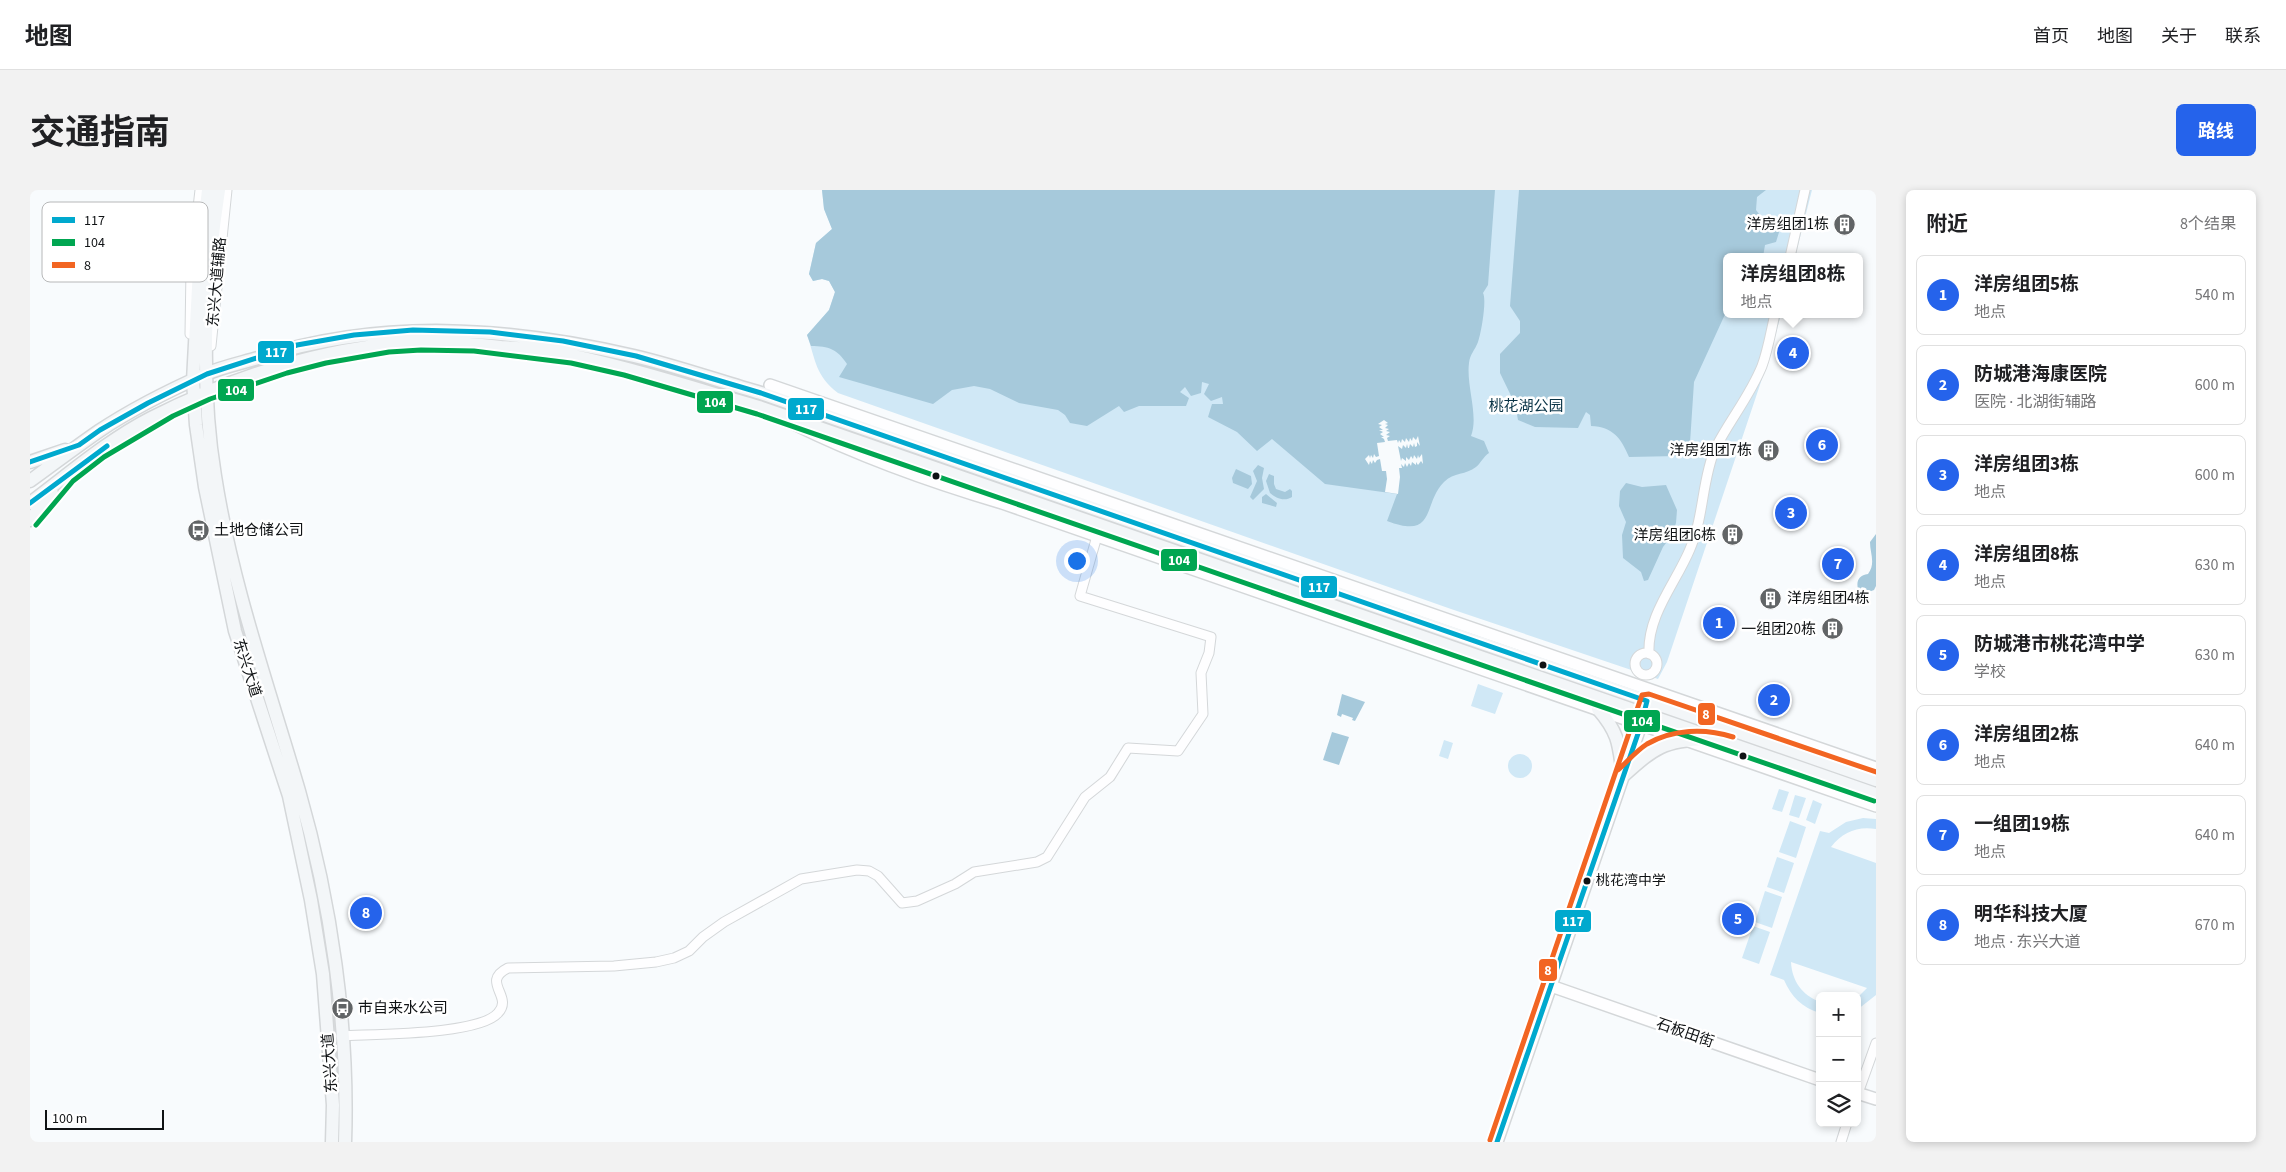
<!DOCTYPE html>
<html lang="zh">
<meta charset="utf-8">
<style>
:root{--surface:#fff;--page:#f2f2f2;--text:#202124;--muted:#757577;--line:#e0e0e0;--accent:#2563eb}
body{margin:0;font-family:"Source Sans 3","Noto Sans SC",sans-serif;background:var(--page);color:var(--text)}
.controls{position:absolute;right:15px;bottom:15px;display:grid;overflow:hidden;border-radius:8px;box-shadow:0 2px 8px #0003}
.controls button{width:45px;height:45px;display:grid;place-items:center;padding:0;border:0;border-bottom:1px solid var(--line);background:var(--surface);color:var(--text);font:25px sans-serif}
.scale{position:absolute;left:15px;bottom:12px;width:119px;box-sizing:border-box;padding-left:5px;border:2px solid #101315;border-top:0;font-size:14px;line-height:18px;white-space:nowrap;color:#101315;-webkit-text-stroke:4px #fff;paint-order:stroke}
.you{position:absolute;left:1046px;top:370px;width:18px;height:18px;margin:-12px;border:4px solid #fff;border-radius:50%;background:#1a73e8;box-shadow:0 0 0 8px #1a73e833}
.badge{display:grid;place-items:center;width:32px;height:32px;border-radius:50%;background:var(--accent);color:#fff;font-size:16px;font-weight:700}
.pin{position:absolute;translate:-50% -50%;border:2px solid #fff;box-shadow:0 1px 5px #0006}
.popup{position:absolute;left:1693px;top:63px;width:140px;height:65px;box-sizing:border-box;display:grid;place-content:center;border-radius:8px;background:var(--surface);filter:drop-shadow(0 1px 4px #0005);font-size:16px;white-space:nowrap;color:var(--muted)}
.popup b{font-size:19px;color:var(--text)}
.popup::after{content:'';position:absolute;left:50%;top:100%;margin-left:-10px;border:10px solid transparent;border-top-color:var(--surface)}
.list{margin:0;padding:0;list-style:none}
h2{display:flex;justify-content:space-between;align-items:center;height:65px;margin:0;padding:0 20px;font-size:21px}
h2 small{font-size:16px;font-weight:400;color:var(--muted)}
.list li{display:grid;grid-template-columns:32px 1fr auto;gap:15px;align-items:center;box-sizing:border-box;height:80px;margin:0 10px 10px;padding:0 10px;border:1px solid var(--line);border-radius:8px}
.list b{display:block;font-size:19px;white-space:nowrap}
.list p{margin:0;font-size:16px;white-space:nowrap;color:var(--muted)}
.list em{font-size:16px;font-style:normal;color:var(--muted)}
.icon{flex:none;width:28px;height:28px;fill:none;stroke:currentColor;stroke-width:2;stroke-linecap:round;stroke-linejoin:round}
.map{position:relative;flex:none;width:1846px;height:952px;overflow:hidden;border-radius:8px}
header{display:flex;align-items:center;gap:30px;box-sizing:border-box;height:70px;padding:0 25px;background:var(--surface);border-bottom:1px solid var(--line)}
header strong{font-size:24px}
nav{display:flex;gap:28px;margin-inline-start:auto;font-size:18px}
.intro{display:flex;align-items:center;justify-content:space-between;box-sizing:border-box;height:120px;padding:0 30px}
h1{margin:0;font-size:35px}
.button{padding:12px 22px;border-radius:8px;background:var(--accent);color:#fff;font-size:18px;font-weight:700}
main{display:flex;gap:30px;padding:0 30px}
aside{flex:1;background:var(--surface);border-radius:8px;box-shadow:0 2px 8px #0003}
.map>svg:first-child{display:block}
</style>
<header>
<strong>地图</strong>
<nav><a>首页</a><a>地图</a><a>关于</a><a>联系</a></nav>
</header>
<div class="intro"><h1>交通指南</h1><a class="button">路线</a></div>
<main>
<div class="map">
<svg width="1846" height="952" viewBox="0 0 1846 952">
<rect width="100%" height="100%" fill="#f8fbfd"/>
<!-- green -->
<path fill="#d0e8f6" d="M792 0H1782L1765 67H1697V124H1751L1741 162 1637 472 1628 489 1421 419 808 203C785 185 786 171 777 145L799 120 805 102 799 91 792 89 783 91 779 84 786 53 802 39 794 19Z
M1448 494 1473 503 1465 524 1441 516Z
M1414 550 1423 553 1418 569 1409 566Z
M1478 576a12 12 0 1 1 24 0a12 12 0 1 1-24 0Z
M1749 599 1759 602 1752 622 1742 619Z
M1765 605 1776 608 1769 628 1759 625Z
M1783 610 1792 614 1785 634 1776 630Z
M1833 628 1846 629V639C1827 636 1813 642 1801 657L1846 673V805L1827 820V808L1837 798 1761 772C1762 791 1772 805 1790 812V823C1772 818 1761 806 1754 790L1740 785 1790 641 1799 643 1816 632Z
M1760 631 1776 637 1766 668 1749 662Z
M1747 667 1764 673 1754 703 1737 697Z
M1735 701 1752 707 1742 738 1725 732Z
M1723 736 1740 742 1729 774 1712 768Z"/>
<!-- water -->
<path fill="#a6c9db" d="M792 0H1465L1458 95 1453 103C1457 110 1451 144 1448 152 1445 160 1440 164 1439 173 1436 196 1449 226 1441 246L1454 251 1459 263C1453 267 1451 273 1446 277 1436 285 1424 282 1414 292 1392 314 1407 350 1357 331L1367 304 1295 294 1242 249 1227 261 1207 242 1178 227 1182 214H1193L1192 207 1181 211 1174 204 1179 194 1172 192 1171 203 1161 206 1155 197 1150 202 1159 208 1156 216H1109L1094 222 1089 216 1057 236 1040 233 1035 225 1028 220 989 213 960 199 944 196 922 200 903 214 809 187 817 174C807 159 799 156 781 156L777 145 799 120 805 102 799 91 792 89 783 91 779 84 786 53 802 39 794 19Z
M1489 0H1736L1727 7 1726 20 1732 28 1741 30 1740 37 1750 39 1746 52 1735 55 1733 67H1697V120L1664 192 1660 253 1647 266 1599 267C1591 248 1583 237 1561 236L1560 225 1556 222 1548 238 1505 237 1488 230 1485 214 1470 183V164L1490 143V131L1480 116Z
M1228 275 1234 278 1232 288 1234 299 1223 310 1220 307 1227 291 1223 281Z
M1206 279 1221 286 1222 294 1218 299 1203 293 1202 288Z
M1239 284 1244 286V294L1246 299 1255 302 1260 299 1262 301V307C1254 312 1246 308 1240 303L1236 291Z
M1596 293 1612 297 1636 295 1647 320 1646 333 1642 345 1633 357 1618 390 1614 391 1611 382 1593 368 1592 345 1596 332 1589 316 1590 301Z
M1236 304 1247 313 1246 317 1232 313V307Z
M1846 344V396L1844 400 1836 403 1828 399C1826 391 1829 385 1838 384 1846 373 1840 364 1840 352Z
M1312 504 1335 512 1325 531 1322 530 1323 528 1312 524 1311 527 1307 525Z
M1302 542 1319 547 1309 575 1293 570Z"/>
<!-- pier -->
<path fill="#f8fbfd" d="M1354 230 1358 233 1355 234 1358 235 1355 238 1359 239 1356 241 1360 242 1356 245 1360 246 1357 248 1358 251 1367 250 1368 253 1369 250 1371 253 1372 249 1375 252 1376 248 1379 252 1380 248 1382 251 1383 247 1386 250 1388 246 1390 256 1387 252V256L1385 257 1384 253 1383 257 1380 254 1379 258H1378L1377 254 1376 258 1373 255 1372 259 1368 256 1371 271 1372 268 1376 271V267L1379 270 1381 266 1383 269 1384 265 1387 269 1388 265 1389 268 1392 264 1393 274 1391 271 1388 275 1386 272V275L1382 272 1381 276 1379 273 1377 277 1375 273 1374 277 1371 274 1372 278H1369L1370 287 1368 304 1355 302 1357 289 1356 281H1352L1350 269 1347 270 1345 273 1343 270 1342 274 1340 271 1339 275 1335 269 1339 265 1340 268 1341 265 1343 268 1344 264 1346 267 1349 266 1347 253 1355 252 1354 249 1351 247H1354L1350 244 1353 242 1349 240H1353L1349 237 1352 235 1348 234Z"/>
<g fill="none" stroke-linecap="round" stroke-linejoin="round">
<defs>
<path id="minor" d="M1760 67 1775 0
M160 144 161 78 170 0
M181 156 197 0
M1605 474a11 11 0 1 1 22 0a11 11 0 1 1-22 0Z
M1619 464C1617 425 1646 393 1660 359 1674 327 1672 289 1685 259 1699 231 1720 206 1732 176 1738 160 1741 141 1745 124
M311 846C344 844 449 845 468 823 484 806 450 792 478 778L584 776 626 772 644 768 659 761 673 747 694 732 771 689 827 680 839 681 848 686 872 713 887 711 925 694 944 682 1007 672 1017 667 1055 607 1080 587 1098 558 1148 561 1173 524 1171 483 1179 463 1181 447 1050 406 1067 346
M1827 906 1846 853
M1811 952 1817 933"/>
<path id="tertiary" d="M740 195 1846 578
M764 234C831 267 901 292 972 313L1846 616
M1521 796 1790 890
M1827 903 1846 909
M1467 952 1611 535 1617 511"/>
<path id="secondary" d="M178 0 169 79 163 191 166 235 175 297 205 441 259 606 281 710 293 784 303 915 302 952
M189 0C175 90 170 196 185 286 202 395 238 495 269 601 301 712 319 836 315 952
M0 272 35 260
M0 291C23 274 46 257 69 241 102 219 140 200 176 184 192 177 211 173 228 168 353 128 477 137 604 166 647 176 689 191 731 203L1846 590
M0 313C39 284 78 250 121 228 198 189 284 161 370 153 404 151 438 153 471 157 487 158 503 158 518 161 590 174 659 197 729 217L1846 604
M0 330 22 303
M1568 519C1589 543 1589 555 1593 586
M1593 586C1624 558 1634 550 1677 549"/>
</defs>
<!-- minor casing -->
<use href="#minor" stroke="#d4d7d9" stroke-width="11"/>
<!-- tertiary casing -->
<use href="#tertiary" stroke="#d4d7d9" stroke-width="14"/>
<!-- secondary casing -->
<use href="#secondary" stroke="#d4d7d9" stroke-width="15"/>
<!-- minor -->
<use href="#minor" stroke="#fefeff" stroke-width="9"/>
<!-- tertiary -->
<use href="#tertiary" stroke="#fefeff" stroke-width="11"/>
<!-- secondary -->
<use href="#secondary" stroke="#f3f6f8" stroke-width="12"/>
<defs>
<path id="bus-1" d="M0 272 49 255 70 240 118 213 177 184 267 155 324 145 383 140 460 142 533 151 606 166 731 203 1617 511 1611 535 1467 952
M0 313 77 256"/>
<path id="bus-2" d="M6 335 43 291 74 267 143 226 180 209 257 183 296 173 359 162 391 160 444 161 541 173 594 185 727 224 1844 611"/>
<path id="bus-3" d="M1588 580C1597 572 1606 561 1617 554 1643 539 1675 538 1703 547
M1460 950 1612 505 1619 504 1846 582"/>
</defs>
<!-- bus-1 casing -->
<use href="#bus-1" stroke="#fff" stroke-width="9"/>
<!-- bus-2 casing -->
<use href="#bus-2" stroke="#fff" stroke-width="9"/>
<!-- bus-3 casing -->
<use href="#bus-3" stroke="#fff" stroke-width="9"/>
<!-- bus-1 -->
<use href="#bus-1" stroke="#00a9ce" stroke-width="5"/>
<!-- bus-2 -->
<use href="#bus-2" stroke="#00a651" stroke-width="5"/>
<!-- bus-3 -->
<use href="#bus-3" stroke="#f26522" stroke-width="5"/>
</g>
<!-- icons -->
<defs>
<symbol id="building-disc" viewBox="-11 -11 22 22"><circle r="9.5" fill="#616466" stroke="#fff"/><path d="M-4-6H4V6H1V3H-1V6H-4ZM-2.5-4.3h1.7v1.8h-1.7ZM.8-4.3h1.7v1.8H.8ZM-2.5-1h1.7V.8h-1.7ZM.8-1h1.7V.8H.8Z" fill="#fff"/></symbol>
<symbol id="bus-disc" viewBox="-11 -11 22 22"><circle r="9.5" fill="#616466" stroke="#fff"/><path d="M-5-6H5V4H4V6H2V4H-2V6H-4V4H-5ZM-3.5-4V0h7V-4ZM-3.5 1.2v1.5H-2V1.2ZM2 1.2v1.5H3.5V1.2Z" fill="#fff"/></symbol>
</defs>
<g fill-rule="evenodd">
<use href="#building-disc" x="1802" y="22" width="25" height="25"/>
<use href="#building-disc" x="1726" y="248" width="25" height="25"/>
<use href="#bus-disc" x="156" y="328" width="25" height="25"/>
<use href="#building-disc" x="1690" y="332" width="25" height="25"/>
<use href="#building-disc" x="1728" y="396" width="25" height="25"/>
<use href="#building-disc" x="1790" y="426" width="25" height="25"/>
<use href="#bus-disc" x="300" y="806" width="25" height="25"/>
</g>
<!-- markers -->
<g fill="#101315" stroke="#fff" stroke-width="2">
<circle cx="906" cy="286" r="4.5"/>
<circle cx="1513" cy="475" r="4.5"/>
<circle cx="1713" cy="566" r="4.5"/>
<circle cx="1557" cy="691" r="4.5"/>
</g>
<g text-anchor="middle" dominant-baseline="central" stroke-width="5" stroke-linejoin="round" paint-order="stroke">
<!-- bus labels -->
<g font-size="14" fill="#101315" stroke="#fff" text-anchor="start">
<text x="1566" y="691">桃花湾中学</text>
</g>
<!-- poi labels -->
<g font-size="15" fill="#101315" stroke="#fff" text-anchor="end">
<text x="1799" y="34">洋房组团1栋</text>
<text x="1722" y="260">洋房组团7栋</text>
<text x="184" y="340" text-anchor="start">土地仓储公司</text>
<text x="1686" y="345">洋房组团6栋</text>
<text x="1757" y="408" text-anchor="start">洋房组团4栋</text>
<text x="1786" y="439">一组团20栋</text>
<text x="328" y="818" text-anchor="start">巿自来水公司</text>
</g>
<!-- street labels -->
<g font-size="15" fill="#101315" stroke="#fff">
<text transform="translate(187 92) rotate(-85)">东兴大道辅路</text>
<text transform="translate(217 478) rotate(72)">东兴大道</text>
<text transform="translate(1655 843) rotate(19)">石板田街</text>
<text transform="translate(300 873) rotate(-94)">东兴大道</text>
</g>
<!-- park labels -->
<g font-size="15" fill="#093346" stroke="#fff">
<text x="1496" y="216">桃花湖公园</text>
</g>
</g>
<!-- legend -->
<rect x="12" y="12" width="166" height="80" rx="8" fill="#fff" stroke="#b7b8b9" stroke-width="1"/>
<rect x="22" y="27" width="23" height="6" fill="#00a9ce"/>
<rect x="22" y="49" width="23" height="7" fill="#00a651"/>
<rect x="22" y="72" width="23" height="6" fill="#f26522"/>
<g font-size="14" fill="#101315">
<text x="54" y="35">117</text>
<text x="54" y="57">104</text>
<text x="54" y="80">8</text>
</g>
<g stroke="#fff" stroke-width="2">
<rect x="227" y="150" width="38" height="24" rx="5" fill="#00a9ce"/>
<rect x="187" y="188" width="38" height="24" rx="5" fill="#00a651"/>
<rect x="666" y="200" width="38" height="24" rx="5" fill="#00a651"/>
<rect x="757" y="207" width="38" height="24" rx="5" fill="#00a9ce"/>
<rect x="1130" y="358" width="38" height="24" rx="5" fill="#00a651"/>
<rect x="1270" y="385" width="38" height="24" rx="5" fill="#00a9ce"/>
<rect x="1667" y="512" width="19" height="24" rx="5" fill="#f26522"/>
<rect x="1593" y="519" width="38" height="24" rx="5" fill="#00a651"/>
<rect x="1524" y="719" width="38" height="24" rx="5" fill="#00a9ce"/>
<rect x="1508" y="768" width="20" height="24" rx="5" fill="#f26522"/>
</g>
<g font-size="14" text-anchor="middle" font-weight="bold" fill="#fff">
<text x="246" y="167">117</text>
<text x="206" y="205">104</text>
<text x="685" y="217">104</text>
<text x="776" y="224">117</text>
<text x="1149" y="375">104</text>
<text x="1289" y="402">117</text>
<text x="1676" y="529">8</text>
<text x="1612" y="536">104</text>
<text x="1543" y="736">117</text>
<text x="1518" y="785">8</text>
</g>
</svg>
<div class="controls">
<button>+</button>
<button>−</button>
<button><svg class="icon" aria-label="layers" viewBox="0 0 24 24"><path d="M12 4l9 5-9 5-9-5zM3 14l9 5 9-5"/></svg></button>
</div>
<div class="scale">100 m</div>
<div class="you"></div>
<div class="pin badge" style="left:1689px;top:433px">1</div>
<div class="pin badge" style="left:1744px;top:510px">2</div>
<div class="pin badge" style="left:1761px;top:323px">3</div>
<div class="pin badge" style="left:1763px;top:163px">4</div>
<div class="popup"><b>洋房组团8栋</b>地点</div>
<div class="pin badge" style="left:1708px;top:729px">5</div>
<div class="pin badge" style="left:1792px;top:255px">6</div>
<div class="pin badge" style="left:1808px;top:374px">7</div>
<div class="pin badge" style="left:336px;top:723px">8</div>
</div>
<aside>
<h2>附近<small>8个结果</small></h2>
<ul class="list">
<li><span class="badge">1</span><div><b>洋房组团5栋</b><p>地点</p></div><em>540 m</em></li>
<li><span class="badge">2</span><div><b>防城港海康医院</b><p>医院 · 北湖街辅路</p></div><em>600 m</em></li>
<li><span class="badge">3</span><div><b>洋房组团3栋</b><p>地点</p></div><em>600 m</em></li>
<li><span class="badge">4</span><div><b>洋房组团8栋</b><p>地点</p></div><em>630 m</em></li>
<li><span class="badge">5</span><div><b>防城港市桃花湾中学</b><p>学校</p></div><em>630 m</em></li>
<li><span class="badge">6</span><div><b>洋房组团2栋</b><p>地点</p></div><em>640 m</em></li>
<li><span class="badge">7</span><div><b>一组团19栋</b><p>地点</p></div><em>640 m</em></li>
<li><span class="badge">8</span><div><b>明华科技大厦</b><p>地点 · 东兴大道</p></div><em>670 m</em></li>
</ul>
</aside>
</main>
